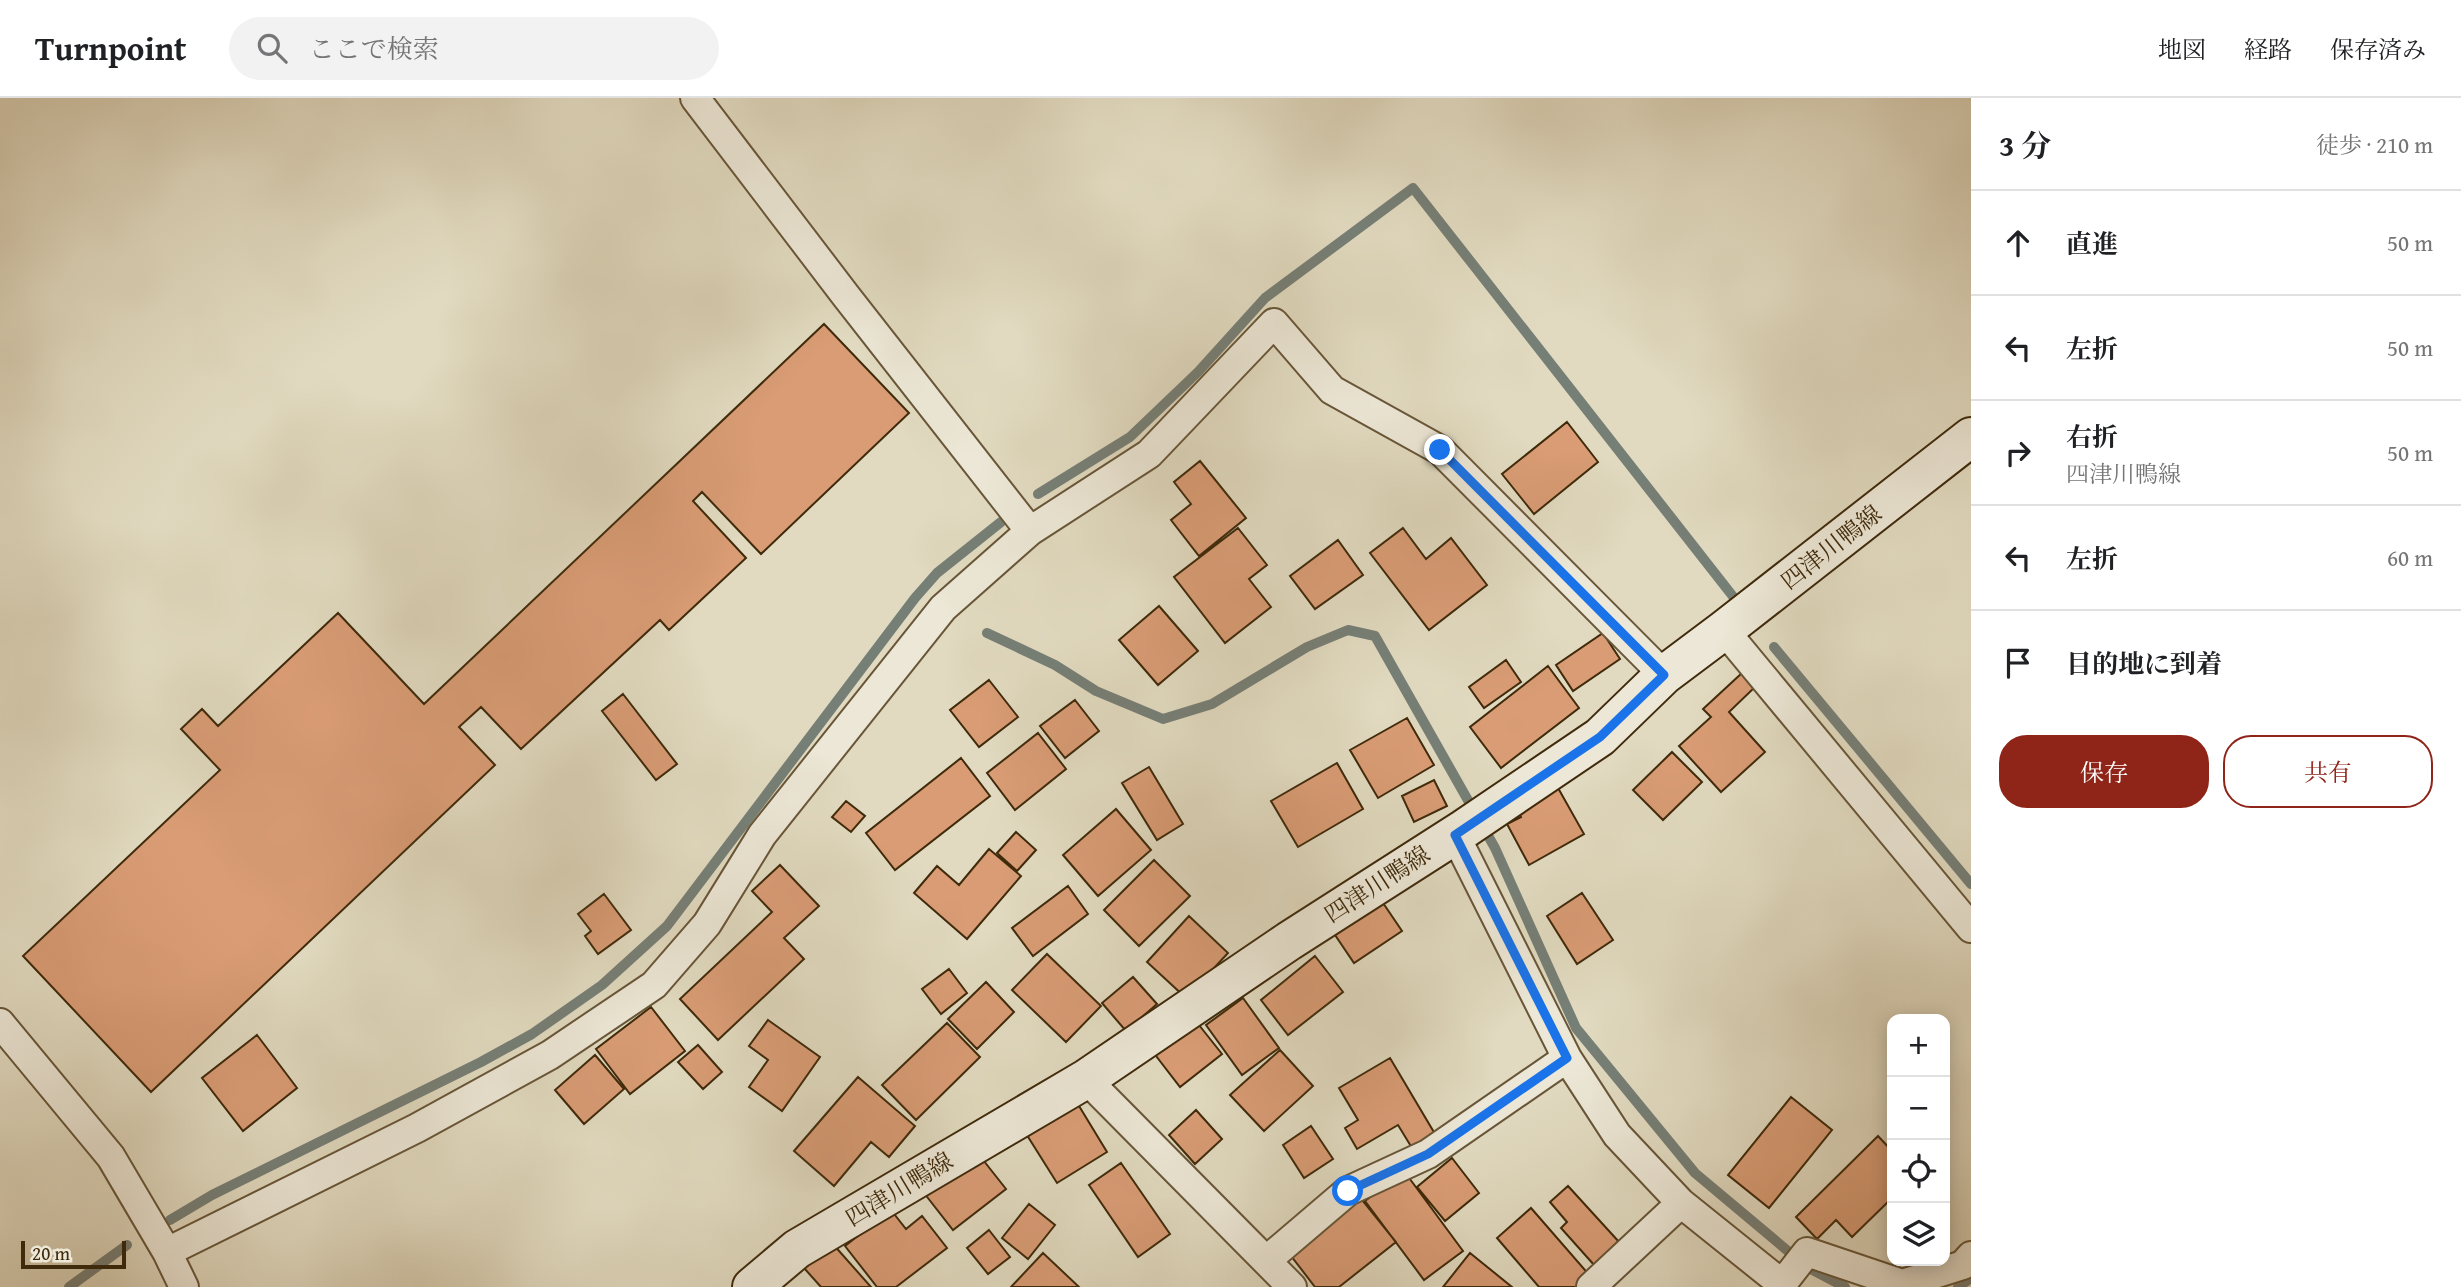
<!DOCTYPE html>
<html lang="ja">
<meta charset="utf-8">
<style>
:root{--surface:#fff;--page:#f2f2f2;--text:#202124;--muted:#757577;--line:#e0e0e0;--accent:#8f2418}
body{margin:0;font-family:"Gentium Book Plus","Noto Serif JP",serif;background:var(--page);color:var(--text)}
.controls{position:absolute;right:21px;bottom:21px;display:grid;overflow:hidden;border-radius:14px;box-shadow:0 4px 18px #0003}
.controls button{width:63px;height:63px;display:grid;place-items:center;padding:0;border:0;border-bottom:2px solid var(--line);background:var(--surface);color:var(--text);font:35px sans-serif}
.scale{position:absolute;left:21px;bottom:18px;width:105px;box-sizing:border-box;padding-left:7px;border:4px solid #3f2a0b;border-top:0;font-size:19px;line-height:24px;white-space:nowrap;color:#3f2a0b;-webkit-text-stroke:5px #ece7d6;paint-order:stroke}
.stop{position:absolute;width:21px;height:21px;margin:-16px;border:5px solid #1a73e8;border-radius:50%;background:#fff}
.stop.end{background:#1a73e8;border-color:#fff;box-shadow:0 2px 7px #0008}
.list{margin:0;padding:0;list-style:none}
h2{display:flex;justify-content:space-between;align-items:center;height:91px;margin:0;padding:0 28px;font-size:30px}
h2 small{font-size:23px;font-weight:400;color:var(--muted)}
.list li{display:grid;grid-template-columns:46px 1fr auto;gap:21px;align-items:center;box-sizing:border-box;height:105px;padding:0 28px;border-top:2px solid var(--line)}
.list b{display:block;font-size:26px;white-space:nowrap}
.list p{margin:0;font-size:23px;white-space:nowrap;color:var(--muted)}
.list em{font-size:23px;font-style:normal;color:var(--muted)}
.actions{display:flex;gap:14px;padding:21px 28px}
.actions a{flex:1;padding:16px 0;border:2px solid var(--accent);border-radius:28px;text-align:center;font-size:24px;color:var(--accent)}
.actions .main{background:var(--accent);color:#fff}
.icon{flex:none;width:38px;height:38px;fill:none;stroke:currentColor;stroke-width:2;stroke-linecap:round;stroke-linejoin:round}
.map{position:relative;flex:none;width:1971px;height:1189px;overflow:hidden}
header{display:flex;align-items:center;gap:42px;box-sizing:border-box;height:98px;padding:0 35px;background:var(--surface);border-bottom:2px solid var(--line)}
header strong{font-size:33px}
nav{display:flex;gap:38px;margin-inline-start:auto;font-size:24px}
.search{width:490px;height:63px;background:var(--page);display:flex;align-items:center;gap:18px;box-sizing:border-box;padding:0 24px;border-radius:38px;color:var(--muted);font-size:26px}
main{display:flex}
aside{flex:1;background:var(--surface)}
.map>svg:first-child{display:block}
</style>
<header>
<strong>Turnpoint</strong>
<div class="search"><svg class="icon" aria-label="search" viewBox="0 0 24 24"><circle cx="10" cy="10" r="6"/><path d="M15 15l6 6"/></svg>ここで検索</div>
<nav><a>地図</a><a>経路</a><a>保存済み</a></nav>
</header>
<main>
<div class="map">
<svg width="1971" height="1189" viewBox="0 0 1971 1189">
<rect width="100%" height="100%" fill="#e1dac0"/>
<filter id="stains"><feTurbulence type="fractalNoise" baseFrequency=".00286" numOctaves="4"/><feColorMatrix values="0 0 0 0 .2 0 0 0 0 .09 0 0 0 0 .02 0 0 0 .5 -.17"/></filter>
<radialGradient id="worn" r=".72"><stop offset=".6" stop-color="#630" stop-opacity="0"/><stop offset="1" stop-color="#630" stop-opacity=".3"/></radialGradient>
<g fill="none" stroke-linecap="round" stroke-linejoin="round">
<!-- stream -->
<path stroke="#767f76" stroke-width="10" d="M1038 396 1130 339 1198 274 1265 200 1413 90 1735 501
M987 535 1055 567 1096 593 1163 621 1212 606 1307 549 1348 532 1375 538 1495 750 1576 930 1695 1075 1807 1169 1845 1189
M1774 549 1971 786
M170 1122 212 1097 481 964 532 936 602 887 667 828 915 500 937 475 1001 424
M69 1189 127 1147
M1958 1189 1971 1180"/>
</g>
<!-- building -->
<path fill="#d99c75" stroke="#3f2a0b" stroke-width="2" d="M824 226 909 315 761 456 702 394 693 403 746 460 669 532 660 522 521 651 481 609 459 629 495 667 151 994 23 858 220 672 181 631 202 611 218 628 338 515 424 606Z
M1567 324 1598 364 1534 416 1502 376Z
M1200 363 1246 420 1199 458 1171 422 1191 406 1174 384Z
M1238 430 1267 467 1249 481 1271 509 1225 545 1174 479Z
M1403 430 1426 461 1451 440 1487 487 1429 532 1370 455Z
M1338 442 1363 477 1315 511 1290 478Z
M1159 508 1198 553 1158 587 1119 542Z
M1603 535 1620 561 1573 593 1556 567Z
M1506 562 1521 584 1484 610 1469 589Z
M1548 568 1579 610 1501 670 1470 629Z
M1742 575 1755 589 1729 614 1765 654 1721 694 1679 648 1711 619 1703 611Z
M989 582 1018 619 979 649 950 612Z
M623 596 677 666 656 682 602 613Z
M1075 602 1099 633 1065 660 1040 628Z
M1407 620 1434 667 1378 700 1350 652Z
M1038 635 1066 671 1015 712 987 675Z
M1672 654 1702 684 1663 722 1633 692Z
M961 660 990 698 895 772 866 735Z
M1337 665 1363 711 1298 749 1271 703Z
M1149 669 1183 726 1157 742 1122 685Z
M1553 681 1584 736 1529 767 1507 726 1521 719 1512 704Z
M1434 682 1447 708 1414 724 1402 698Z
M846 703 865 718 851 734 832 719Z
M1116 711 1151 752 1098 798 1063 757Z
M1016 734 1036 752 1017 773 997 755Z
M989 751 1021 778 967 841 914 795 937 768 959 787Z
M1154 762 1190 798 1139 848 1104 812Z
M780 767 819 808 784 840 804 861 718 942 680 901 772 814 752 793Z
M1068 788 1088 816 1033 858 1012 830Z
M1582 795 1613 842 1577 866 1547 818Z
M604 796 631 832 598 856 585 838 591 833 578 816Z
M1379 799 1402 833 1354 865 1331 831Z
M1189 818 1228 855 1186 900 1147 864Z
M1047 856 1101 908 1066 944 1012 892Z
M1315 858 1343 894 1288 937 1261 902Z
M949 871 967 895 941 916 922 891Z
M1133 879 1157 906 1126 933 1102 905Z
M986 884 1014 914 977 951 948 921Z
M1243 900 1279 950 1242 977 1206 927Z
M651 909 685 953 630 996 596 951Z
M768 922 820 959 782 1013 749 989 768 962 749 948Z
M1195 922 1222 956 1180 989 1153 954Z
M947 925 980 959 916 1022 882 987Z
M257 937 297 990 243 1033 202 980Z
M698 947 722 974 703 991 678 964Z
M1280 952 1313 988 1264 1033 1230 997Z
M595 957 624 991 584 1026 555 992Z
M1390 960 1435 1036 1412 1050 1398 1027 1357 1051 1345 1030 1358 1022 1339 990Z
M858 979 915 1028 889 1059 871 1044 834 1088 794 1053Z
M1791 999 1832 1032 1769 1110 1728 1077Z
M1076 1003 1107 1054 1057 1085 1025 1034Z
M1196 1012 1222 1041 1195 1066 1169 1037Z
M1311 1028 1333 1061 1304 1080 1283 1047Z
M1878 1038 1892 1053V1100L1852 1139 1836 1122 1817 1141 1796 1119Z
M976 1053 1006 1091 953 1132 924 1095Z
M1452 1060 1479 1095 1445 1123 1417 1089Z
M1121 1065 1170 1136 1138 1159 1089 1087Z
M1404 1073 1463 1153 1424 1182 1365 1103Z
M1568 1088 1620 1145 1595 1168 1561 1130 1567 1124 1550 1104Z
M1359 1098 1396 1144 1339 1189H1315L1288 1154Z
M1029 1106 1055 1127 1028 1161 1002 1140Z
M1531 1110 1591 1179 1579 1189H1539L1497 1140Z
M891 1112 906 1131 922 1118 947 1150 896 1189H877L845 1148Z
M989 1132 1010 1159 988 1176 967 1150Z
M832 1145 871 1189H821L804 1170Z
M1043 1155 1079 1189H1011Z
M1470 1155 1512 1189H1443Z"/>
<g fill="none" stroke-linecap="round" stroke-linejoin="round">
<defs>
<path id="minor" d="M695 0 846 198 1030 433 1149 356 1274 225 1332 292 1440 352 1664 577
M1724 532 1971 830
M0 925 111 1059 167 1154 184 1189
M1567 960 1617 1037 1681 1105 1591 1189
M1086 981 1292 1189
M1681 1105 1782 1186 1807 1154 1902 1186 1963 1167 1971 1158
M167 1154 417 1030 550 957 654 887 707 826 762 737 943 510 1030 433
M1267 1162 1348 1093 1428 1056 1567 960 1455 737"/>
<path id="secondary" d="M752 1189 797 1151 1086 981 1289 843 1464 731 1600 639 1664 577 1724 532 1971 339"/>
</defs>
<!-- minor casing -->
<use href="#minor" stroke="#685638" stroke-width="32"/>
<!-- secondary casing -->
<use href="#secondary" stroke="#3f2a0b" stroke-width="42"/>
<!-- minor -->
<use href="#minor" stroke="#ece7d6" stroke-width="28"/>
<!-- secondary -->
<use href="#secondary" stroke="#ece7d6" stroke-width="38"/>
</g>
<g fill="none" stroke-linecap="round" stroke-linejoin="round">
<!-- route -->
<path stroke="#1a73e8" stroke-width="9" d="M1348 1093 1428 1056 1567 960 1455 737 1600 639 1664 577 1440 352"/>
</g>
<g text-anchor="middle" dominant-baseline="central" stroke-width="7" stroke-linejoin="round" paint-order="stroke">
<!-- street labels -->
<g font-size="24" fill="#3f2a0b" stroke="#ece7d6">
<text transform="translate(1831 449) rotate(-38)">四津川鴨線</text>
<text transform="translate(1377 786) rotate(-33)">四津川鴨線</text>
<text transform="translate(899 1091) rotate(-31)">四津川鴨線</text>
</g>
</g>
<rect width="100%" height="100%" filter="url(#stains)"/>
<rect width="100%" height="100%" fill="url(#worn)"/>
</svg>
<div class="controls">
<button>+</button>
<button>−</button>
<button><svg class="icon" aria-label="locate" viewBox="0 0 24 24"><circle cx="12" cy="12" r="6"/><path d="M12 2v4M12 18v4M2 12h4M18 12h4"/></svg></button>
<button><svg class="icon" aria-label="layers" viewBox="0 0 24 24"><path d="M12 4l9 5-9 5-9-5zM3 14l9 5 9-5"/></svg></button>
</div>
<div class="scale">20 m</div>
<div class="stop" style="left:1348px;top:1093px"></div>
<div class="stop end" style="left:1440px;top:352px"></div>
</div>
<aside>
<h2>3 分<small>徒歩 · 210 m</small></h2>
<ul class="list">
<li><svg class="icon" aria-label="ahead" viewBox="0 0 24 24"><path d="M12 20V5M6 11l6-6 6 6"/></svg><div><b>直進</b></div><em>50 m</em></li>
<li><svg class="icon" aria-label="left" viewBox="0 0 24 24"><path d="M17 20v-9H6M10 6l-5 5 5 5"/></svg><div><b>左折</b></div><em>50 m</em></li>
<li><svg class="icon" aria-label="right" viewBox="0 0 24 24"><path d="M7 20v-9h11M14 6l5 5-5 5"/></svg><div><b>右折</b><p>四津川鴨線</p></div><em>50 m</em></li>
<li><svg class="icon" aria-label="left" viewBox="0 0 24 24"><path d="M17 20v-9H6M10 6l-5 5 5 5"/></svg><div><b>左折</b></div><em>60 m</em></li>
<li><svg class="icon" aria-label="arrive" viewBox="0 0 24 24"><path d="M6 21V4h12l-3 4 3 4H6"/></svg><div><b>目的地に到着</b></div></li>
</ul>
<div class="actions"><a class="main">保存</a><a>共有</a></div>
</aside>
</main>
